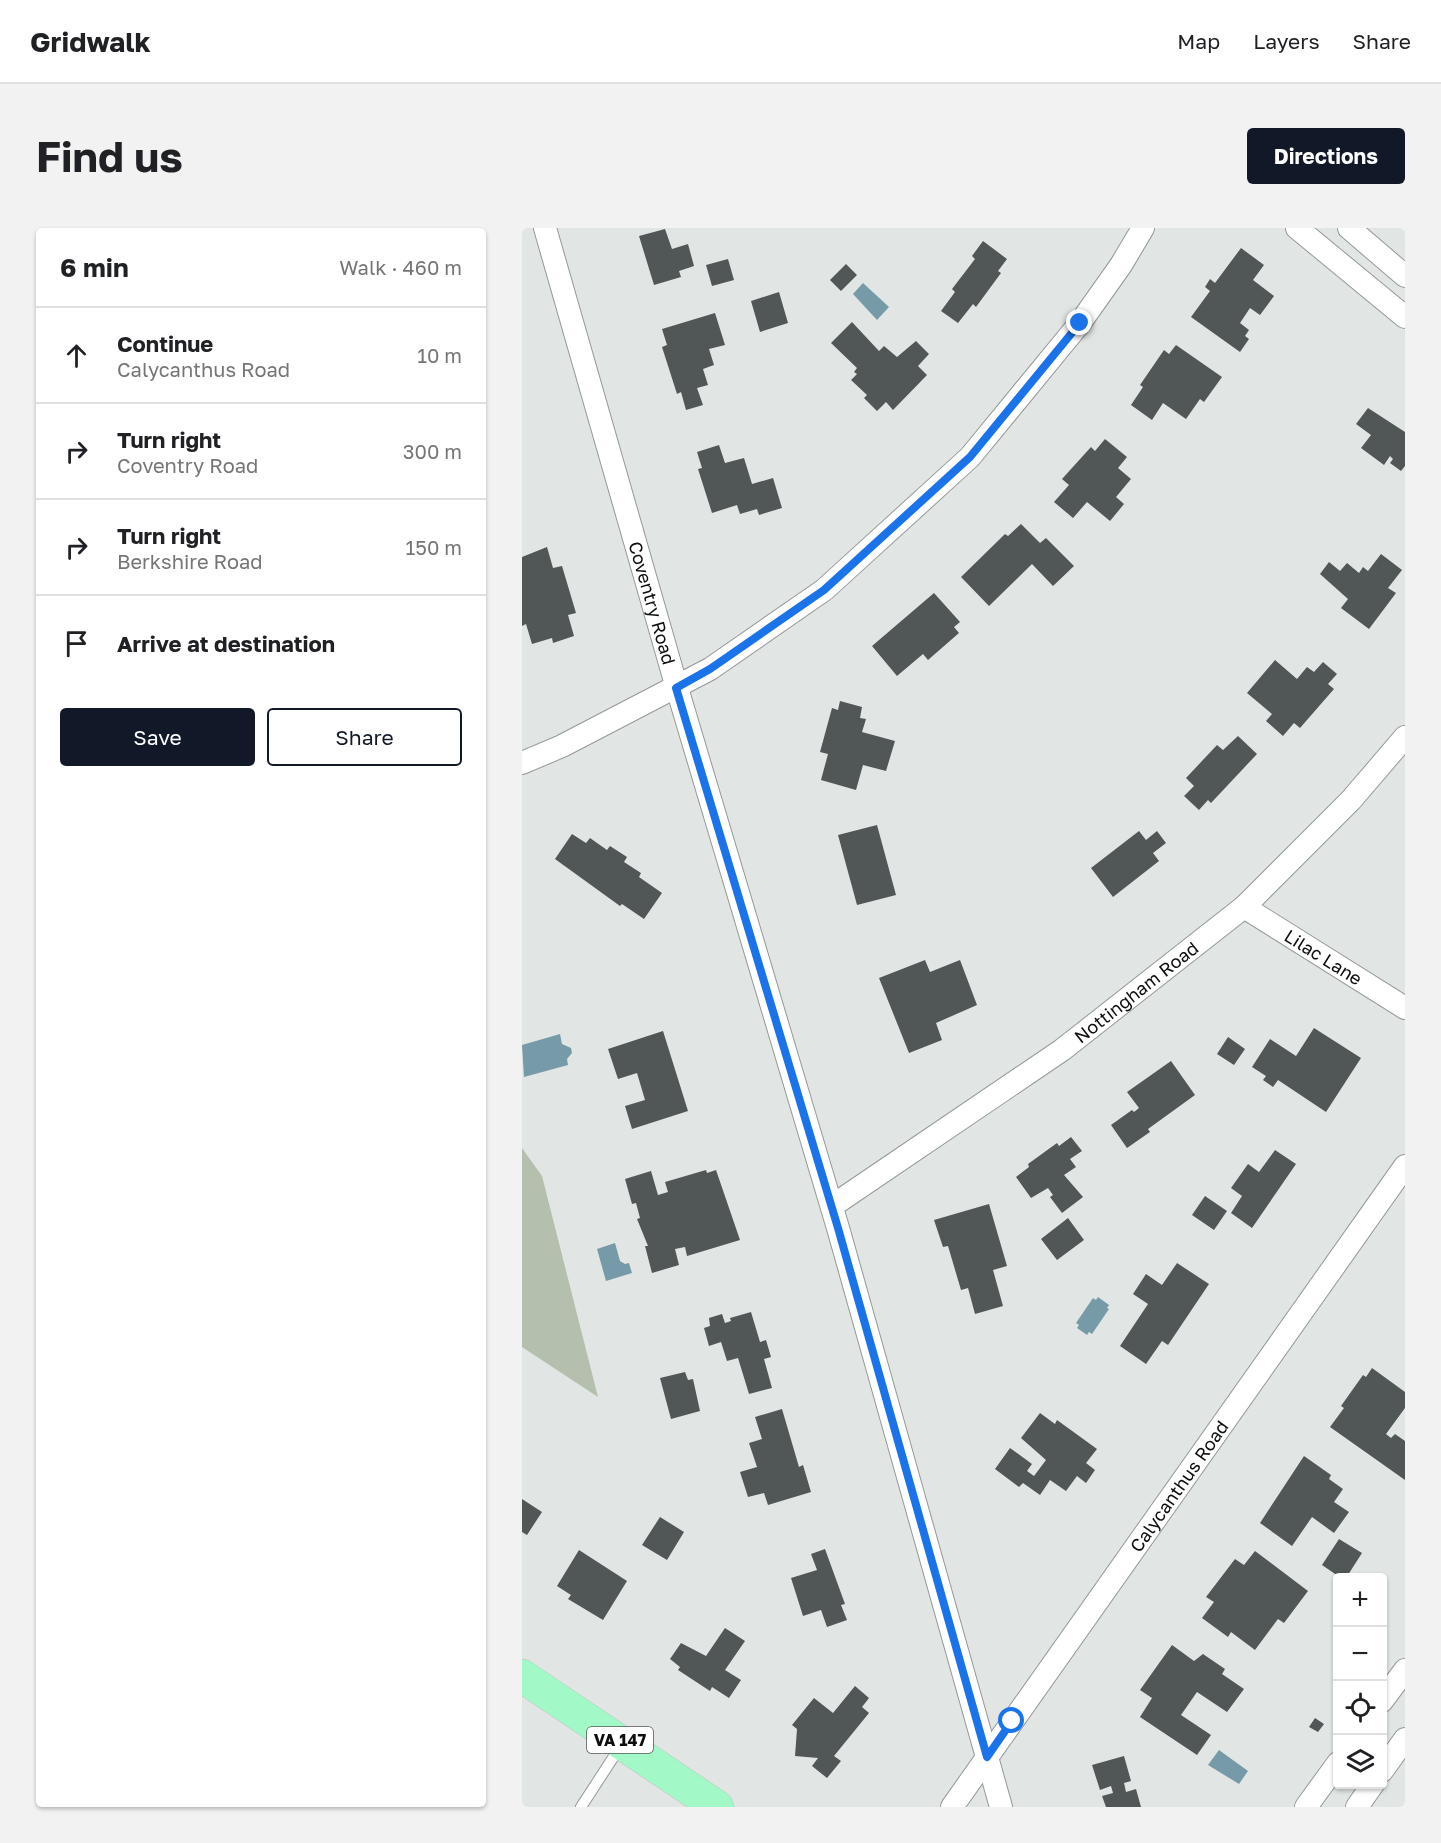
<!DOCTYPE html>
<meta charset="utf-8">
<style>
:root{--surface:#fff;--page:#f2f2f2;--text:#202124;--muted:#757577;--line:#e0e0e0;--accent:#111827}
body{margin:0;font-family:"Golos Text",sans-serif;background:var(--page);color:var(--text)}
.controls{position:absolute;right:18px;bottom:18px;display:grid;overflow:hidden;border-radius:6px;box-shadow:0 2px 4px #0004}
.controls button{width:54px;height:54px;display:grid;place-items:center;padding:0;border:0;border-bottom:2px solid var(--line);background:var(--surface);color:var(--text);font:30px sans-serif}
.stop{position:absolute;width:18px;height:18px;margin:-14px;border:4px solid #1a73e8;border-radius:50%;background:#fff}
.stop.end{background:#1a73e8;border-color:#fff;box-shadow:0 2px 6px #0008}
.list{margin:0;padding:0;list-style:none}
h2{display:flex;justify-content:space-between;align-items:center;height:78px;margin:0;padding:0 24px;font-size:26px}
h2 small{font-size:20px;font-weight:400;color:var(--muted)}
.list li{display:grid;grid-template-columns:39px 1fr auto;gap:18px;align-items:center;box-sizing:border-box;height:96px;padding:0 24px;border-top:2px solid var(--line)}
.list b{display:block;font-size:22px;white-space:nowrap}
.list p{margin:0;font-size:20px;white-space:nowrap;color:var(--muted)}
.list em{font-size:20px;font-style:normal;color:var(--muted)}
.actions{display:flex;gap:12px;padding:18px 24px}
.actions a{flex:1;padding:14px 0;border:2px solid var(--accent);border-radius:6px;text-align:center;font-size:21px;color:var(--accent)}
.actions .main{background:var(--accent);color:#fff}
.icon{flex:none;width:33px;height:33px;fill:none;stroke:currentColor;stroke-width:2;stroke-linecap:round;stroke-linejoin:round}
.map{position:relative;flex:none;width:883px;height:1579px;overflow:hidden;border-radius:6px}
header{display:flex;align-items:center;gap:36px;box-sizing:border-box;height:84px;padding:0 30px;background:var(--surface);border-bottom:2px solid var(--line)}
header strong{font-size:28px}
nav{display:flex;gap:33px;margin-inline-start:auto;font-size:21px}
.intro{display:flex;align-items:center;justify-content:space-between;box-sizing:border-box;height:144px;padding:0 36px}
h1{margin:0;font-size:42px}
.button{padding:15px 27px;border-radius:6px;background:var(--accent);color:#fff;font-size:21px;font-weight:700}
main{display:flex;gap:36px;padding:0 36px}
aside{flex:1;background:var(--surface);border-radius:6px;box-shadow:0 2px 4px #0004}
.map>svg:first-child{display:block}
</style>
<header>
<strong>Gridwalk</strong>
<nav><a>Map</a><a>Layers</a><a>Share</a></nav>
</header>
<div class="intro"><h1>Find us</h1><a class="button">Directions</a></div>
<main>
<aside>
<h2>6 min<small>Walk · 460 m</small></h2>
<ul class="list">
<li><svg class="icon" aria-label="ahead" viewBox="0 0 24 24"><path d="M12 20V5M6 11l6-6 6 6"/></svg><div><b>Continue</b><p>Calycanthus Road</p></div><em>10 m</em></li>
<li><svg class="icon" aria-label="right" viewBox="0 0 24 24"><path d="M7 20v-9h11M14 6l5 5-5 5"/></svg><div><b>Turn right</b><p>Coventry Road</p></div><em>300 m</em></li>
<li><svg class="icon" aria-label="right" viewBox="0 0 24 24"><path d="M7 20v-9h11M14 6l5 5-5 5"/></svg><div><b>Turn right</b><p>Berkshire Road</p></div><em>150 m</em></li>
<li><svg class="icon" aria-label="arrive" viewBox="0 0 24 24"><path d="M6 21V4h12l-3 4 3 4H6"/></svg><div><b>Arrive at destination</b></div></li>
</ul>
<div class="actions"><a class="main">Save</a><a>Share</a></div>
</aside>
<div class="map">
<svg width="883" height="1579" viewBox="0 0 883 1579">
<rect width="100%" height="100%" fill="#e1e6e5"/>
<!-- green -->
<path fill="#b4bfad" d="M0 920 20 948 76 1169 0 1119Z"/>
<!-- water -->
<path fill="#769aa7" d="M341 55 367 79 355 92 331 66Z
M38 806 40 816 49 820 50 825 45 831 46 837 2 849 0 817Z
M93 1015 98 1033 103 1036 107 1035 110 1045 84 1053 75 1021Z
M576 1069 587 1077 585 1080 587 1081 570 1106 567 1104 565 1107 555 1100 557 1097 554 1095 571 1070 574 1072Z
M697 1522 726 1543 717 1556 686 1537Z"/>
<!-- building -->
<path fill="#515656" d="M143 1 150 21 166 16 172 38 157 43 159 49 132 57 117 8Z
M461 13 485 31 476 43 479 45 454 79 451 76 436 95 419 83 433 64 430 61 453 31 450 28Z
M719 20 742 37 731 52 752 68 738 87 728 80 718 95 727 102 723 108 727 111 718 124 669 89 688 63 683 59 688 51 693 55Z
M206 31 212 52 190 58 184 37Z
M324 36 335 47 319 63 308 52Z
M257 64 266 95 238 104 229 73Z
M193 85 203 117 187 121 192 137 181 141 186 157 175 160 181 177 164 182 159 164 155 166 140 119 145 117 140 101Z
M330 94 357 123 362 118 375 129 394 113 407 126 396 138 405 147 371 182 364 174 355 183 342 170 345 167 329 152 335 146 332 144 335 140 309 115Z
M654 117 700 149 682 174 678 171 664 191 641 175 630 192 609 177 621 159 618 157 642 122 647 126Z
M846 180 883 204V238L879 243 868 235 871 231 868 228 862 237 839 220 849 207 834 196Z
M583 211 605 229 596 240 609 251 594 269 602 276 588 293 565 274 551 290 532 274 547 257 540 251 569 219 573 223Z
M197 217 203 235 222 230 230 256 251 250 260 280 237 287 235 281 218 286 215 277 190 285 176 241 180 240 175 224Z
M499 296 518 315 524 310 552 338 531 358 510 336 467 378 439 349 483 306 486 308Z
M25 319 31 340 40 338 54 385 46 387 52 408 31 415 30 410 10 416 4 396 0 398V329Z
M859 326 880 342 866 360 874 365 847 401 819 380 826 371 798 346 807 334 818 343 825 335 837 345 841 339 846 343Z
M412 365 438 394 432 399 437 405 406 432 401 426 375 448 350 418Z
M753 432 775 451 785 439 792 444 801 434 815 446 806 456 812 461 778 500 772 495 761 508 744 493 750 486 725 465Z
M318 473 340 479 338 490 344 491 340 504 373 513 364 543 341 537 334 562 299 552 306 526 298 524 310 480 316 482Z
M716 508 735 526 689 575 686 572 677 582 662 568 672 558 664 550 695 517 701 522Z
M355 597 374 667 335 677 316 607Z
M617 603 624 612 635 603 644 615 631 625 637 633 591 669 569 640Z
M50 606 64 615 68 610 85 622 88 618 105 629 102 634 119 645 117 649 140 665 122 691 100 676 98 678 33 631Z
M403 732 408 744 438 732 455 777 414 795 420 812 387 825 357 750Z
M792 800 839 830 804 884 756 852 751 859 741 852 744 848 730 839 748 811 774 828Z
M141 803 166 883 110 901 103 878 123 872 115 845 96 851 86 821Z
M706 809 723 821 712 837 695 826Z
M649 833 673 867 626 901 628 904 605 920 589 897 610 882 612 884 617 880 605 864Z
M549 909 560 923 548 931 554 939 542 947 561 969 540 985 528 969 531 967 526 960 509 970 494 949 507 939 506 936 535 915 537 918Z
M753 922 774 936 730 1000 709 985 720 968 709 960 726 936 737 944Z
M184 942 185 945 194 942 218 1012 165 1028 163 1019 153 1021 157 1037 130 1045 123 1018H126L115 991 118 990 114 975 110 976 103 951 129 943 136 967 146 964 143 954Z
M683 968 705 983 692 1002 670 987Z
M467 976 485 1038 471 1042 481 1078 453 1086 446 1060 439 1062 426 1018 421 1019 412 992Z
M546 990 562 1012 535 1032 519 1011Z
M655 1035 687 1056 646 1117 640 1113 624 1136 598 1118 626 1076 611 1066 624 1046 640 1057Z
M229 1084 238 1114 244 1112 249 1129 242 1131 250 1160 227 1166 216 1130 205 1133 199 1114 187 1118 182 1100 188 1098 187 1090 200 1086 203 1095 209 1093 208 1090Z
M850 1140 883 1164V1180L864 1206 869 1210 873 1206 883 1213V1252L808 1199 822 1180 819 1178 841 1147 844 1149Z
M163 1144 166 1152 171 1151 178 1183 149 1191 138 1150Z
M260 1181 277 1239 281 1237 289 1264 246 1277 242 1265 226 1269 218 1244 235 1239 227 1215 240 1211 233 1189Z
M518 1185 533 1196 535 1192 575 1221 564 1235 573 1242 564 1255 555 1248 544 1263 528 1252 518 1267 501 1255 497 1259 473 1241 488 1220 510 1236 505 1243 512 1248 524 1232 499 1210Z
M782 1228 809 1247 807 1251 821 1261 812 1274 827 1284 812 1305 790 1289 770 1318 738 1295Z
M0 1271 20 1284 5 1307 0 1304Z
M138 1289 162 1304 145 1332 120 1317Z
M817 1311 840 1325 824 1350H819L800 1337Z
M303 1321 323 1376 319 1377 325 1392 305 1399 299 1382 281 1388 269 1350 295 1342 289 1326Z
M57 1322 105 1353 81 1392 46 1371 49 1367 35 1358Z
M733 1323 786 1363 762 1395 756 1391 733 1422 709 1404 706 1409 680 1390 692 1374 684 1369 713 1331 722 1337Z
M203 1400 223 1413 203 1442 219 1452 207 1470 190 1459 188 1463 156 1442 158 1439 148 1431 159 1415 184 1428Z
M650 1417 672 1433 681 1426 703 1441 700 1446 722 1461 705 1484 675 1464 659 1487 689 1507 675 1527 618 1489 630 1470 618 1462Z
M333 1458 347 1470 340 1479 347 1485 312 1528 319 1533 305 1550 290 1538 296 1530 273 1528 275 1501 270 1497 292 1470 311 1485Z
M793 1490 802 1496 796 1504 787 1499Z
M602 1528 609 1553 602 1555 604 1564 614 1561 619 1579H584L580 1568 591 1565 589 1558 578 1562 570 1537Z"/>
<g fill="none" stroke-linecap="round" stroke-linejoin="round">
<defs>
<path id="lane" d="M59 1579 98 1519"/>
<g id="street">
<path id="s1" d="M23 0 155 460 316 1000 479 1579"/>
<path d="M775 0 883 89"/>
<path d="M827 0 883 48"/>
<path d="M0 535 40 518 188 441 302 362 448 229 558 95 599 37 621 0"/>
<path id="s2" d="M722 679 883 780"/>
<path id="s3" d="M310 978 540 822 722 679 829 572 883 509"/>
<path d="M860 1473 883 1442"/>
<path d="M860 1543 883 1511"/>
<path id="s4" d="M430 1579 883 938"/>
<path d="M784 1579 816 1535"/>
<path d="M835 1579 851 1556"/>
</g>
<path id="primary" d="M0 1448 195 1579"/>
</defs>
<!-- lane casing -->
<use href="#lane" stroke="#949897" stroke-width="12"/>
<!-- street casing -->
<use href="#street" stroke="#949897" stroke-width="24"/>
<!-- primary casing -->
<use href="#primary" stroke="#c0c1c0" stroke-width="34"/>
<!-- lane -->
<use href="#lane" stroke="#fff" stroke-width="10"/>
<!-- street -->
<use href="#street" stroke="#fff" stroke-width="22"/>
<!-- primary -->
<use href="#primary" stroke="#a2f8c7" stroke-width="33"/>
</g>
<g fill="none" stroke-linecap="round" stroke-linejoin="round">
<!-- route -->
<path stroke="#1a73e8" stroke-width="8" d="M490 1493 465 1529 316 1000 154 460 188 441 302 362 448 229 558 95"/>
</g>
<g text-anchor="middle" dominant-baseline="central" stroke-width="6" stroke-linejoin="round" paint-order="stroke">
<!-- shield labels -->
<rect fill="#fff" stroke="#565756" stroke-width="1.5" x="65" y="1499" width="66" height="26" rx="4.5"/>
<g font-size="16" font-weight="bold" fill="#0d0f0e">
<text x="98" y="1512">VA 147</text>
</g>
<!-- street labels -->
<g font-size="18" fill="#0d0f0e" stroke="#fff">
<text stroke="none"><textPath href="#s1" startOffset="390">Coventry Road</textPath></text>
<text stroke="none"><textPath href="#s2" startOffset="94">Lilac Lane</textPath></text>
<text stroke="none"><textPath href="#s3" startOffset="372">Nottingham Road</textPath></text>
<text stroke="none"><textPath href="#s4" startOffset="393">Calycanthus Road</textPath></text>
</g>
</g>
</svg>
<div class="controls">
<button>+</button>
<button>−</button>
<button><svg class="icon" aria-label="locate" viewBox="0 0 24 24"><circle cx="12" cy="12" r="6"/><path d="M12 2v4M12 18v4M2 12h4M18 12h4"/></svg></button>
<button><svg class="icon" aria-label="layers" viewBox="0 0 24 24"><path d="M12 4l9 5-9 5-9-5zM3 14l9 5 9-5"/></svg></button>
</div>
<div class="stop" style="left:490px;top:1493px"></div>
<div class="stop end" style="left:558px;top:95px"></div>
</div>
</main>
